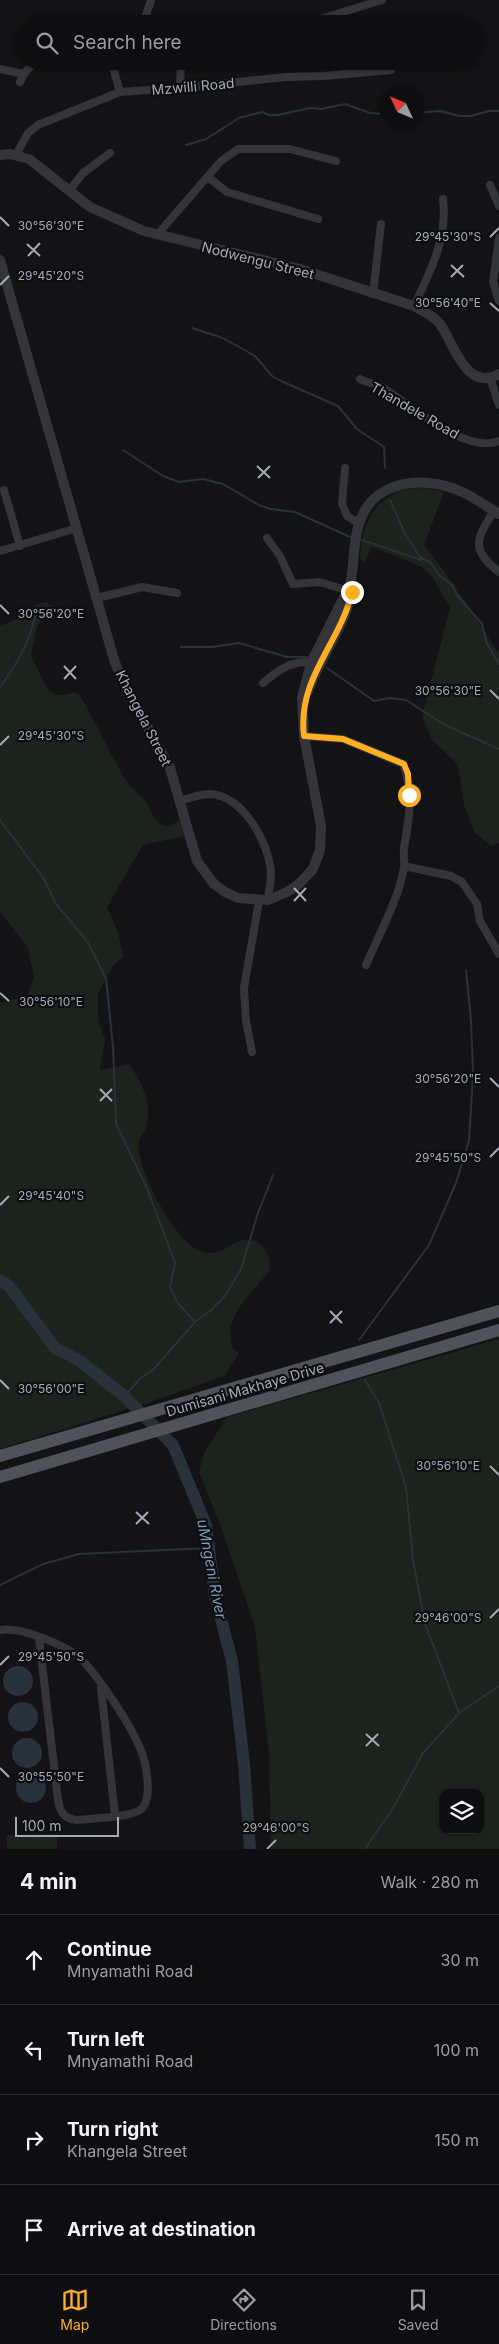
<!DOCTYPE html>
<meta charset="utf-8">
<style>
:root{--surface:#0e0e10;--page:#1c1c1e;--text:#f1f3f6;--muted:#9b9c9f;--line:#2e2e30;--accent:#ffaf21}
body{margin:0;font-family:Inter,sans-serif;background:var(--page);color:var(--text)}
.controls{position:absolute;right:15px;bottom:15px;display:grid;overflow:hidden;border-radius:10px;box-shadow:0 1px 4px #0004}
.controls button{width:45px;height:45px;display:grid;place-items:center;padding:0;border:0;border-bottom:1px solid var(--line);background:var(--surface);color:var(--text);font:25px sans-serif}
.compass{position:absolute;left:379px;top:85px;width:45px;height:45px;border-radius:50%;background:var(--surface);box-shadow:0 1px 4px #0004;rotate:314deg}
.scale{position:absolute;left:15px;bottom:12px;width:104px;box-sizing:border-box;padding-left:5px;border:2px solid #a3aab7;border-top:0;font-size:14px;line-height:18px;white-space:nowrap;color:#a3aab7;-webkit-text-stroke:4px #0e0e10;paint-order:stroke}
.stop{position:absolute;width:15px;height:15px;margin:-11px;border:4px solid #ffaf21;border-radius:50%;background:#fff}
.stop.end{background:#ffaf21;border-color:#fff;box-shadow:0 1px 5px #0008}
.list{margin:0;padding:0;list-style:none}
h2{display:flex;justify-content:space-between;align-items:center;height:65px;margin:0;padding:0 20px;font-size:21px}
h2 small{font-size:16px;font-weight:400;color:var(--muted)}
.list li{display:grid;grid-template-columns:32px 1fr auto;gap:15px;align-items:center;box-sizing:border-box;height:90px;padding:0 20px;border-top:1px solid var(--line)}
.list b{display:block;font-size:19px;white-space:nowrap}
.list p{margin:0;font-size:16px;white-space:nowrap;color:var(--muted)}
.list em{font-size:16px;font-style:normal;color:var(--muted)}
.icon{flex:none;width:28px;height:28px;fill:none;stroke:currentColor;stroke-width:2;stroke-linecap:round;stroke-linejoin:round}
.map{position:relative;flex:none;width:499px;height:1849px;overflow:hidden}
.search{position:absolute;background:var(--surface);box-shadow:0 1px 4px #0004;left:15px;right:15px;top:15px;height:55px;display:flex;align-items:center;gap:12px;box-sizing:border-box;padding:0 18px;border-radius:28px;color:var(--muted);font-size:19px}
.sheet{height:425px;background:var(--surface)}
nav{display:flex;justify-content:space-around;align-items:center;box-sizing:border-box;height:70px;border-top:1px solid var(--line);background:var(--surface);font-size:14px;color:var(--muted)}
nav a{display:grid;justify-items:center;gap:2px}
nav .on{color:var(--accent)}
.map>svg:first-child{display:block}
</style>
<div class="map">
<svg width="499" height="1849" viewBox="0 0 499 1849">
<rect width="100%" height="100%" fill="#131315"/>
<!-- green -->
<path fill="#1b231c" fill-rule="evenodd" d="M424 488 444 492 424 545 453 583 499 654V843L491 846 475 833 464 805 458 765 432 740 422 716 450 608 431 575 420 566 372 547 364 563 360 559C362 518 379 488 424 488Z
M46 602 55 608 43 617 37 627 31 656C43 674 44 705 74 692L79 694C96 722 109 752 125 779 131 789 143 796 148 805 154 816 154 823 168 827L180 820 184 836 143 845 107 907 118 932 123 957 113 966 98 994V1020L105 1040 100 1070 129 1064C142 1082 153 1104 146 1128 145 1132 142 1134 140 1137 138 1141 139 1152 140 1156 144 1181 178 1246 203 1252 222 1256 227 1245 242 1240 246 1239 253 1241 257 1241 267 1249 272 1260 269 1272 251 1293 221 1319 233 1349L239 1353 225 1376 147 1403 0 1449V1003L27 996 34 978 28 948 0 912V625C18 623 28 604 46 602Z
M499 1339V1849H271L269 1753 255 1627 221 1527 199 1472 204 1453 227 1417ZM443 1793H480V1830H443Z
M57 1834V1849H7V1835Z"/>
<!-- water -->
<path fill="#28323a" d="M3 1681a15 15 0 1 1 30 0a15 15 0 1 1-30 0Z
M8 1717a15 15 0 1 1 30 0a15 15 0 1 1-30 0Z
M12 1753a15 15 0 1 1 30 0a15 15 0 1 1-30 0Z
M16 1788a15 15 0 1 1 30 0a15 15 0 1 1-30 0Z"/>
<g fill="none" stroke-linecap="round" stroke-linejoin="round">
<!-- stream -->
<path stroke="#28323a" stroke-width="2" d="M416 113 440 111 460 116H471L489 111H499
M186 145 206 139 239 118 262 112 269 115H278L310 108 322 109 345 104 370 113 386 114
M192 328 223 338 248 352 256 357 272 376 281 381 338 406 357 429 384 447 385 468
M123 450 163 476 179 482 203 479 223 484 259 505 270 509 295 512 350 537
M390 500 405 534 420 557 431 563 439 575 453 586 456 594 482 624 487 644 499 664
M362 540 421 560
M181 647H212L239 643 287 657H307
M327 668 374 701 389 698 406 700 445 725 499 749
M0 687C17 664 29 644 35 616L46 609
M0 820 44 879 56 904 87 941 106 978 113 1047 116 1124 146 1186 175 1263 170 1287 177 1302 195 1322
M359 1340 429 1245 456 1183 469 1141 473 1074 471 1021 466 970
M365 1380 379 1403 406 1487 413 1560 425 1624 459 1713
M124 1396 141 1378 153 1370 195 1322 210 1311 225 1296 241 1269 258 1213 273 1175
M0 1585 43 1564 79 1554 209 1548
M365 1849 392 1810 423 1753 459 1713 499 1686"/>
<!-- river -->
<path stroke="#28323a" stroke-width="12" d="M0 1280 9 1286 55 1348 80 1361 124 1396 173 1445 206 1525 215 1596 232 1661 244 1764 250 1849"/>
<!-- minor -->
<path stroke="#34353a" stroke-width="8" d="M143 24 151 0
M220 24 236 19 256 24
M304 24 382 0
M0 69 24 74
M20 82C23 75 27 67 35 64 49 59 103 58 113 68L120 92
M180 88 181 61
M16 155 28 133 38 125 120 92 180 88 286 77 324 76 391 70
M208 177 227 192 318 219
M490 185 499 206
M69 191 83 173 110 153
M157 235 221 161 238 149H290L336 161
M499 238 493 282 499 301
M373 294 381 224
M414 306C430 272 448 238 443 199
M490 378 499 405
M360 379C367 383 375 383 382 387 409 404 466 455 499 441
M345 468 342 504 347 516 359 523
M4 490 20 546
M494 511C476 539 470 549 499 572
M267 538 280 556 293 584 320 582 352 592
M0 551 77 528
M97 598 142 587 177 593
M263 683C277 671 295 657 315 664
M304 736 343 739 403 764C414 791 409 821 404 848 403 855 405 861 404 868 398 901 379 934 366 965
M180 801C190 798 200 794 211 794 244 797 269 843 271 873 271 882 269 891 268 900
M404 866 451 876 462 882 477 904 480 921 499 954
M252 1052 246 1021 244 988 259 901
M0 1630C20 1626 66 1645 81 1659 99 1677 130 1724 140 1748 146 1761 154 1800 140 1810 128 1818 92 1818 77 1820 64 1819 60 1812 58 1800L39 1638
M101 1688 115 1815"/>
<!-- tertiary -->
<path stroke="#34353a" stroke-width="10" d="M0 155 10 154 29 159 90 207 144 231 300 269 414 306C423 311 433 315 440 324 454 343 466 393 499 374
M0 260 115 663 127 690 170 768 197 861 214 884 225 892 238 898 268 900 287 892 298 885 313 869 320 850 321 826 304 736 302 698 311 663 350 585
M308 691C316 665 357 607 350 585 355 564 352 542 360 521 374 480 424 475 460 491 474 497 486 506 499 514"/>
<!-- primary -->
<path stroke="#4f5259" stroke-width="12" d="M0 1456 499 1311
M0 1477 499 1330"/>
</g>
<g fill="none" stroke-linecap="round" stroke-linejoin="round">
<!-- route -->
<path stroke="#ffaf21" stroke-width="6" d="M352 592C340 644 297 678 304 736L343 739 404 764 408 774 409 795"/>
</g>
<!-- ticks -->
<path fill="none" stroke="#a3aab7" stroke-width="2" d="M0 217 9 226M490 237 499 228M27 244 40 256M28 256 40 243M451 265 464 277M451 277 463 265M0 285 9 276M490 303 499 311M257 466 270 478M258 478 270 466M0 605 9 614M64 666 76 679M64 679 76 666M490 690 499 699M0 745 9 736M294 888 306 901M294 901 306 888M0 993 9 1001M490 1078 499 1087M100 1089 112 1101M100 1101 112 1089M490 1157 499 1148M0 1205 9 1196M330 1311 342 1323M330 1323 342 1311M0 1380 9 1389M490 1466 499 1475M136 1512 149 1524M136 1524 148 1512M490 1618 499 1609M0 1665 9 1656M366 1734 379 1746M366 1746 378 1734M0 1768 9 1777M267 1849 276 1840"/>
<g text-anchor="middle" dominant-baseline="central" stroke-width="4.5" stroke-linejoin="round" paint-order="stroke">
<!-- street labels -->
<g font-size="14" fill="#a3aab7" stroke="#0e0e10">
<text transform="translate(193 86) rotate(-5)">Mzwilli Road</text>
<text transform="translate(258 260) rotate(14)">Nodwengu Street</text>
<text transform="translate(415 410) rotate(30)">Thandele Road</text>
<text transform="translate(144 718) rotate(63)">Khangela Street</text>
<text transform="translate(245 1389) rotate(-16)">Dumisani Makhaye Drive</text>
</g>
<!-- water labels -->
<g font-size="15" font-style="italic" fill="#7799b5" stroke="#0e0e10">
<text transform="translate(212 1569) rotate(79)">uMngeni River</text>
</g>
</g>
<g font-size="12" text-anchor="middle" fill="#a3aab7" stroke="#0e0e10" stroke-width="4.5" stroke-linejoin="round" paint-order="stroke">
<text x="51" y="230">30°56'30"E</text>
<text x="448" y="241">29°45'30"S</text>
<text x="51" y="280">29°45'20"S</text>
<text x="448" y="307">30°56'40"E</text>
<text x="51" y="618">30°56'20"E</text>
<text x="448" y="695">30°56'30"E</text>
<text x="51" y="740">29°45'30"S</text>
<text x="51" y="1006">30°56'10"E</text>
<text x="448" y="1083">30°56'20"E</text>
<text x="448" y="1162">29°45'50"S</text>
<text x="51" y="1200">29°45'40"S</text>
<text x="51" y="1393">30°56'00"E</text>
<text x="448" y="1470">30°56'10"E</text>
<text x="448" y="1622">29°46'00"S</text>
<text x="51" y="1661">29°45'50"S</text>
<text x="51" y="1781">30°55'50"E</text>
<text x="276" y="1832">29°46'00"S</text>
</g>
</svg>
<div class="controls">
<button><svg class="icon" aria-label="layers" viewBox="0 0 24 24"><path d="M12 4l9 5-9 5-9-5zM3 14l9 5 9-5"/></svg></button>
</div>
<svg class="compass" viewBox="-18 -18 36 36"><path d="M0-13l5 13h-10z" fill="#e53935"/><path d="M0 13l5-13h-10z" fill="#9b9c9f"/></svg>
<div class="scale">100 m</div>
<div class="stop" style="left:409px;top:795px"></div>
<div class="stop end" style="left:352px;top:592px"></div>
<div class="search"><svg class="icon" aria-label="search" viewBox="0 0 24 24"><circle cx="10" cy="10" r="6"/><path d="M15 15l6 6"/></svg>Search here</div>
</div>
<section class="sheet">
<h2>4 min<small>Walk · 280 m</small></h2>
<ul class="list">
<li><svg class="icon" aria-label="ahead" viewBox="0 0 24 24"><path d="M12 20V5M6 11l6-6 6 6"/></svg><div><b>Continue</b><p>Mnyamathi Road</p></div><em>30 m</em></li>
<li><svg class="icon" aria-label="left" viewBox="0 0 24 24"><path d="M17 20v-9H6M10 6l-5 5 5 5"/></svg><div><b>Turn left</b><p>Mnyamathi Road</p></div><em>100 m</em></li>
<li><svg class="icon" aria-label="right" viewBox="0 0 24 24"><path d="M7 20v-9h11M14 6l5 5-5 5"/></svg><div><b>Turn right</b><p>Khangela Street</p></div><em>150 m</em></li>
<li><svg class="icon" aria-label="arrive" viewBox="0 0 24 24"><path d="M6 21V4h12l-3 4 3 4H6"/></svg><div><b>Arrive at destination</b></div></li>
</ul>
</section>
<nav>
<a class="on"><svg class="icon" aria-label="map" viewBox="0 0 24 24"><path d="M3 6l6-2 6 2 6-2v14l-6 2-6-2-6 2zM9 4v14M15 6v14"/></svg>Map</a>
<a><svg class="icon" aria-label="directions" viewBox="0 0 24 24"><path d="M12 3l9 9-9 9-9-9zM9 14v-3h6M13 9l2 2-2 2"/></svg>Directions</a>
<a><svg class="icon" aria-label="saved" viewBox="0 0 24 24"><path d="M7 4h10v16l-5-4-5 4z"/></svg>Saved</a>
</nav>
